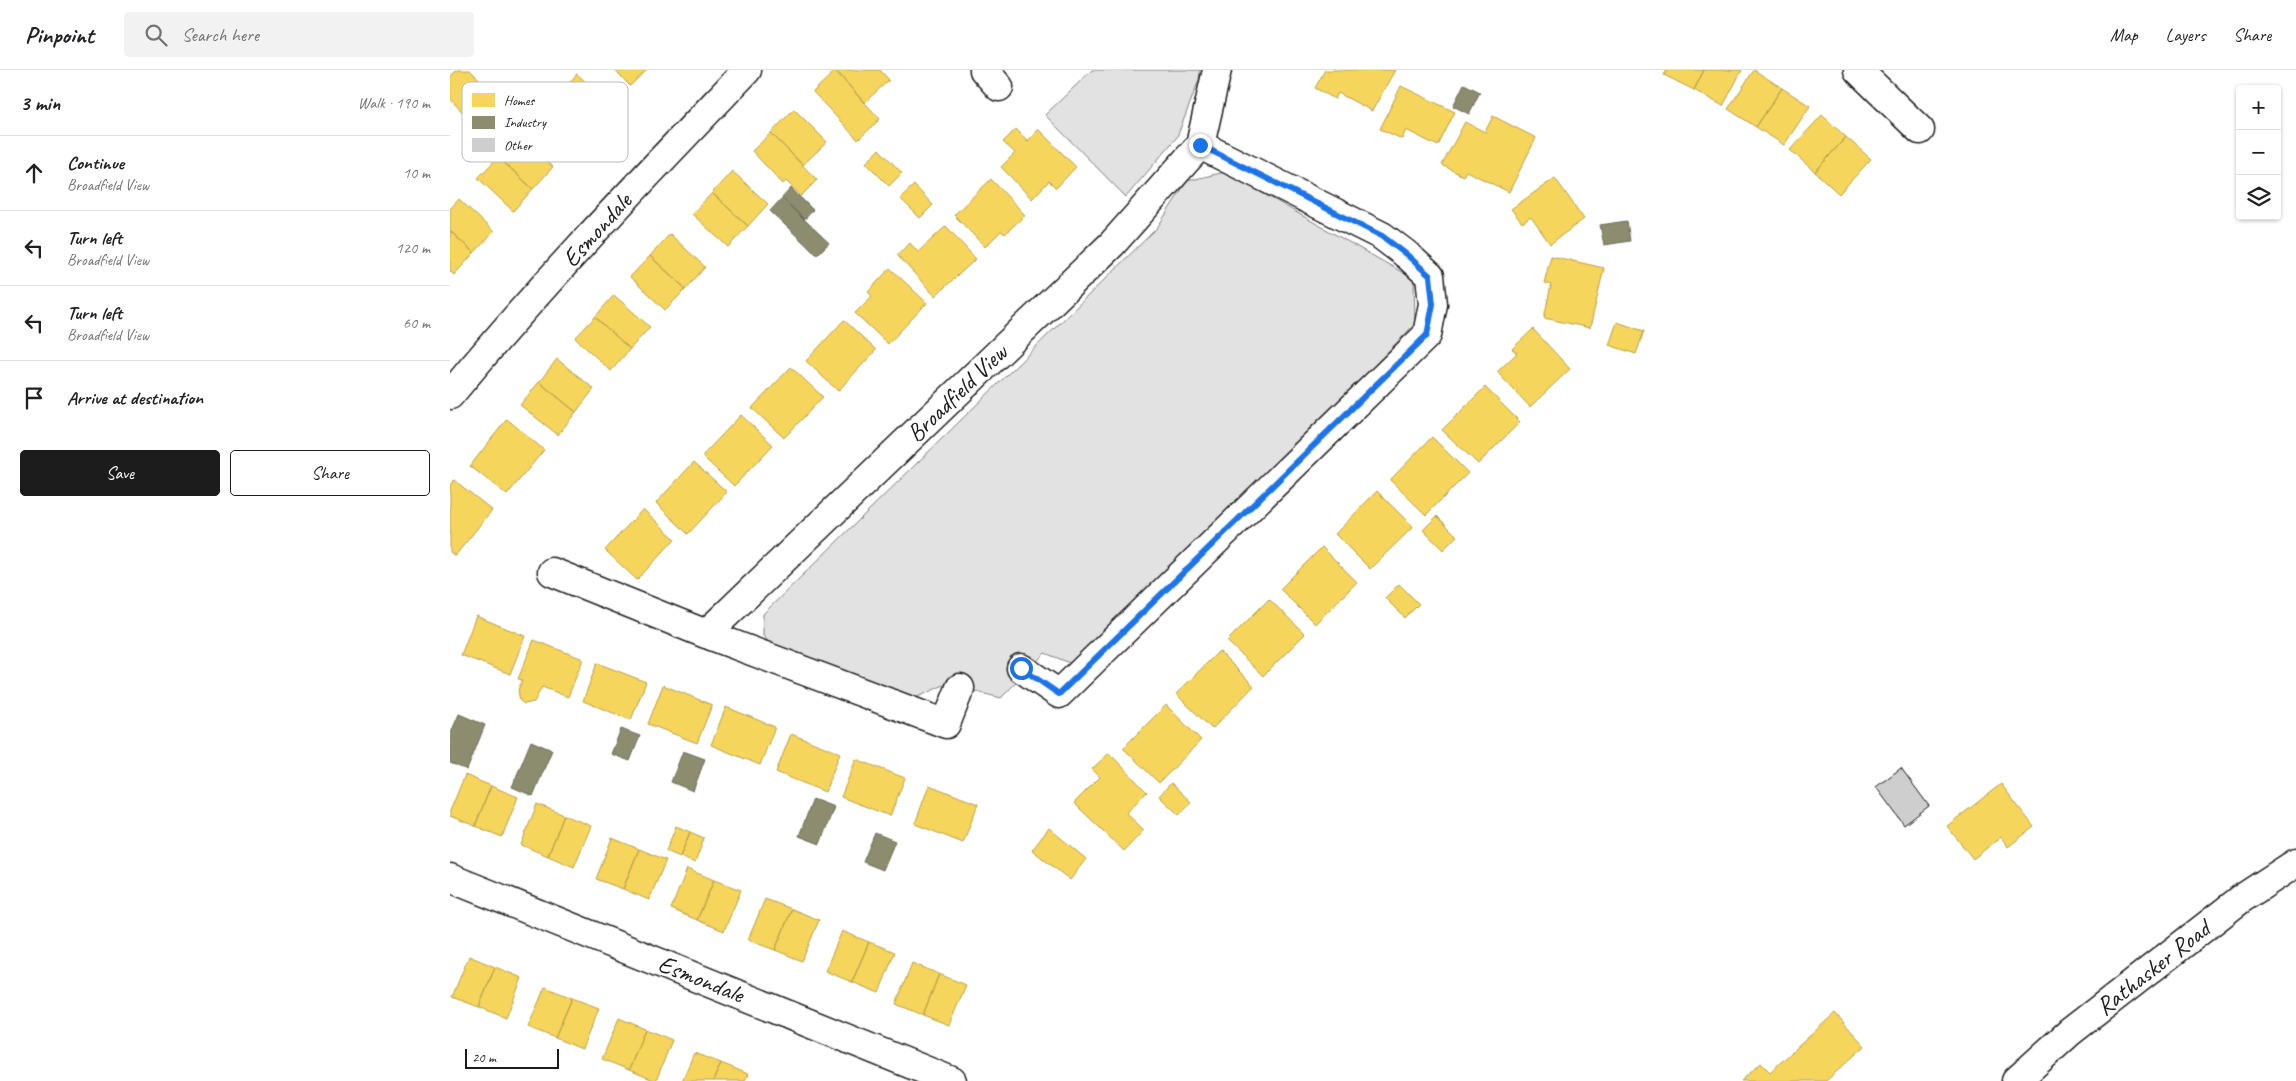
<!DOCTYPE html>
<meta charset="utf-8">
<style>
:root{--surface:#fff;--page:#f2f2f2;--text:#202124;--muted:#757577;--line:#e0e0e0;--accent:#1c1c1c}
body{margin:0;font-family:Caveat,sans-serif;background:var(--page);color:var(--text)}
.controls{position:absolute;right:15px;top:15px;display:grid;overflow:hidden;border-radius:5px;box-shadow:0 1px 4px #0004}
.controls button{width:45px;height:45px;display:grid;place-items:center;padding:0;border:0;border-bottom:1px solid var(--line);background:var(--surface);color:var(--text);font:25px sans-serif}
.scale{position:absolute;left:15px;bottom:12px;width:94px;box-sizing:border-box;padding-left:5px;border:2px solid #1c1c1c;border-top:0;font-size:14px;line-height:18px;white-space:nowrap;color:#1c1c1c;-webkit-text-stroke:4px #fff;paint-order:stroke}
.stop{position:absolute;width:15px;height:15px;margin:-11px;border:4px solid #1a73e8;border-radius:50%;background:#fff}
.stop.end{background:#1a73e8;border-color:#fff;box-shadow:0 1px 5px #0008}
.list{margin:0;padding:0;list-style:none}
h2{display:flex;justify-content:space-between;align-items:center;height:65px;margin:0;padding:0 20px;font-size:21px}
h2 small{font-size:16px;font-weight:400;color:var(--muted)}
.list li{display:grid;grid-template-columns:32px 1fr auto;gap:15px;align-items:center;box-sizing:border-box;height:75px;padding:0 20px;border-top:1px solid var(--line)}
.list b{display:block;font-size:19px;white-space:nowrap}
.list p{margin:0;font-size:16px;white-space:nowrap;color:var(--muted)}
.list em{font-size:16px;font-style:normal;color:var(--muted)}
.actions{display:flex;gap:10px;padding:15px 20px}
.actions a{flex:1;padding:11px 0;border:1px solid var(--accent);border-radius:5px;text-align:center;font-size:18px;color:var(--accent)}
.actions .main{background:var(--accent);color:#fff}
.icon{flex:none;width:28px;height:28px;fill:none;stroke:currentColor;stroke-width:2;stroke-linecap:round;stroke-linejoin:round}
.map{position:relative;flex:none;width:1846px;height:1011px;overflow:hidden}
header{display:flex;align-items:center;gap:30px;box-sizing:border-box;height:70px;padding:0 25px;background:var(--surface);border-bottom:1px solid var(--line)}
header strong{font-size:24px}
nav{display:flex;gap:28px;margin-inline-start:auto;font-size:18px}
.search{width:350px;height:45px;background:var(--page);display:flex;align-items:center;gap:12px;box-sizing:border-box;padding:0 18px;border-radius:5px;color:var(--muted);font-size:19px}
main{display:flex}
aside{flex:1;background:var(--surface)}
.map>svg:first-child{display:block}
</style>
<header>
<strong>Pinpoint</strong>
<div class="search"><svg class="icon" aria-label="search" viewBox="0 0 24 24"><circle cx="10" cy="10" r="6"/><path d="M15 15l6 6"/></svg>Search here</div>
<nav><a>Map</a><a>Layers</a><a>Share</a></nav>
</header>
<main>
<aside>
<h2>3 min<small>Walk · 190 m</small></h2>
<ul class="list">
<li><svg class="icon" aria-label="ahead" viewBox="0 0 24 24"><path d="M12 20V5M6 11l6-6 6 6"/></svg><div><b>Continue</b><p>Broadfield View</p></div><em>10 m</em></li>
<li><svg class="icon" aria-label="left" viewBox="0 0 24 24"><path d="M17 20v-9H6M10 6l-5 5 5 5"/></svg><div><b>Turn left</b><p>Broadfield View</p></div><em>120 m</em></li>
<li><svg class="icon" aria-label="left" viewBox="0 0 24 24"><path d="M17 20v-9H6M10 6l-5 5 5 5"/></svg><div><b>Turn left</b><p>Broadfield View</p></div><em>60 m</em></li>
<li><svg class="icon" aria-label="arrive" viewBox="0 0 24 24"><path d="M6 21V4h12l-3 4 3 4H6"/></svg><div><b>Arrive at destination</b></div></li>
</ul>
<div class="actions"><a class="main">Save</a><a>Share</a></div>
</aside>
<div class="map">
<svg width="1846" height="1011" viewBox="0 0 1846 1011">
<rect width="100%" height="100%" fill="#fff"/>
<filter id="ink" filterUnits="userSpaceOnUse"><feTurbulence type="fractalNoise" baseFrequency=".02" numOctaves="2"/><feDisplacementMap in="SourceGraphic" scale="10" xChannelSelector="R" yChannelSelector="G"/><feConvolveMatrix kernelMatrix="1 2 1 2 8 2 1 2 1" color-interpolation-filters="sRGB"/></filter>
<g filter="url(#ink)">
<!-- green -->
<path fill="#e2e2e2" stroke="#7f7f7f" d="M642 0H750L749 10 727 67 676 127 595 45Z
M775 102 964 209 965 254 630 597 595 583 551 628 496 614 459 631 330 583 313 566V544L707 158 737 111Z"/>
<!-- homes -->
<path fill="#f6d55c" stroke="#b59e49" d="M7 0H20L42 22 17 47 0 29V7Z
M165 0H197L180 16Z
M386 0H430L439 10 414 33Z
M875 0H945L922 41 888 23 885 29 865 18Z
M1217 0H1254L1244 20 1214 5Z
M1254 0H1292L1273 36 1244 20Z
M1304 0 1332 18 1306 57 1278 39Z
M385 1 430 49 408 70 363 22Z
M127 4 163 37 142 58 107 26Z
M951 16 1005 42 988 76 956 60 952 69 930 59Z
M1332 18 1360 36 1334 75 1306 57Z
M344 39 377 72 353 95 321 63Z
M1372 45 1396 67 1365 102 1340 80Z
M1043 46 1086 68 1059 122 1016 101 1013 106 992 95 1015 52 1035 62Z
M566 59 578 71 588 59 626 97 606 118 599 111 582 129 551 97 565 83 553 72Z
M321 63 367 110 351 126 336 111 333 114 302 81Z
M68 65 103 97 83 119 48 87Z
M1396 67 1421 89 1389 124 1365 102Z
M429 79 452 103 439 116 416 93Z
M48 87 83 119 63 141 28 108Z
M282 101 318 134 298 156 262 123Z
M1105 108 1134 149 1100 174 1081 147 1072 153 1061 139Z
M541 109 575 145 555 164 551 161 535 177 504 145Z
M464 115 483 135 470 148 450 128Z
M262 123 298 156 278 177 242 144Z
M9 129 44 162 24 183 0 161V139Z
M496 156 526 189 485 226 447 185 460 173 468 182Z
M0 161 24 183 4 205 0 201Z
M220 164 255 197 236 219 200 186Z
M200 186 236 219 215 240 180 207Z
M1101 186 1154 198 1140 258 1094 248 1101 215 1094 213Z
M440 198 477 233 438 274 405 243 422 226 418 222Z
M164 225 200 257 180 279 145 247Z
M145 247 180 279 161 301 125 268Z
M394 250 426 280 388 321 356 291Z
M1167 252 1194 261 1186 284 1159 275Z
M1083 259 1120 299 1080 337 1047 302 1067 283 1062 279Z
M107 289 144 319 126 342 89 312Z
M341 297 373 327 334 368 302 338Z
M89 312 126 342 108 365 70 335Z
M1035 317 1070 352 1028 394 992 360Z
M291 345 323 375 284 416 252 386Z
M57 349 94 380 57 425 20 396Z
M982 367 1018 403 976 445 940 410Z
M244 392 277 422 238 464 206 433Z
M4 410 42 440 5 486 0 482V415Z
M927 421 963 457 920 499 885 464Z
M193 439 225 469 187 510 155 480Z
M987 446 1007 466 993 480 973 460Z
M872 477 907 512 865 554 830 519Z
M949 514 969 534 955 548 935 528Z
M819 529 855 564 813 606 777 571Z
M26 546 75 566 60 604 11 585Z
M84 570 133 589 118 627 92 617 84 632 74 634 70 631 68 620 72 610 68 609Z
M769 581 804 616 762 659 726 624Z
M147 593 196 612 181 650 133 631Z
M213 615 262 635 247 673 198 654Z
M716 635 751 670 709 713 673 678Z
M276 637 325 657 310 695 261 675Z
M341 664 390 683 375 722 326 702Z
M659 683 697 722 676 743 694 760 674 781 624 733 650 707 642 699Z
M406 689 455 708 440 746 391 727Z
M15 705 41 716 25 756 0 746V741Z
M721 713 741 732 729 745 709 726Z
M1551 714 1584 757 1558 777 1551 767 1523 789 1497 756Z
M479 715 528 734 513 773 465 754Z
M41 716 68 727 52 767 25 756Z
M87 734 114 745 98 786 71 775Z
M114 745 141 756 124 797 98 786Z
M226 756 240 762 230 787 216 781Z
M599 758 636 789 620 810 582 780Z
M240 762 254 768 245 793 230 787Z
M162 768 189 779 173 819 146 809Z
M189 779 216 790 199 830 173 819Z
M237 799 264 810 247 850 221 839Z
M264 810 291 820 274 861 247 850Z
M315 829 342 839 325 880 298 870Z
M342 839 369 850 352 891 325 880Z
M392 861 419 872 402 912 375 901Z
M419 872 445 882 429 923 402 912Z
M19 886 45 897 29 937 2 927Z
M462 893 489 904 473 945 446 934Z
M45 897 72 908 56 948 29 937Z
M489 904 516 915 499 955 473 945Z
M95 917 122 928 105 968 78 957Z
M122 928 149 938 132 979 105 968Z
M1385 943 1415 976 1376 1011H1291L1311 993 1320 1002Z
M169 948 195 959 179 1000 152 989Z
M195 959 222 970 206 1011 179 1000Z
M244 983 271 993 263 1011H232Z
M271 993 298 1004 295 1011H263Z"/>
<!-- industry -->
<path fill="#8c8c6e" stroke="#6a6a55" d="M1014 14 1030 22 1019 44 1003 36Z
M341 118 363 140 354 150 332 128Z
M332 128 379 173 367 185 320 141Z
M1177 151 1180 171 1154 175 1150 155Z
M9 644 35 655 17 700 0 693V665Z
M171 659 190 666 180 691 161 684Z
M81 671 102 680 83 726 62 717Z
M233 681 255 689 243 721 221 712Z
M363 729 384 737 370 774 349 766Z
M425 763 445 771 433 800 413 792Z"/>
<!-- building -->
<path fill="#cecece" stroke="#1c1c1c" d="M1451 698 1479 736 1454 755 1426 717Z"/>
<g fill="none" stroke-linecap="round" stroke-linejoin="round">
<defs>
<path id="minor" d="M534 0 549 17
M1408 0 1470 60
M0 325C93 212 196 106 297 0
M102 502 256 564 662 174 750 75 767 0
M256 564 496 654 510 618
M571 598 609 624 977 265 983 234 980 206 957 185 932 166 750 75
M0 808 502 1011
M1566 1011 1620 962 1791 829 1846 793"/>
</defs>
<!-- minor casing -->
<use href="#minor" stroke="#1c1c1c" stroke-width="31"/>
<!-- minor -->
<use href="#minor" stroke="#fff" stroke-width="28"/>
</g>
</g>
<g fill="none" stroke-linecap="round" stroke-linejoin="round" filter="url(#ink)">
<!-- route -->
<path stroke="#1a73e8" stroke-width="6" d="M571 598 609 624 977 265 983 234 980 206 957 185 932 166 750 75"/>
</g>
<g text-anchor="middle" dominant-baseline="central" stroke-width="5" stroke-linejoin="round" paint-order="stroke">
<!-- street labels -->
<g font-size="25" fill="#1c1c1c" stroke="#fff">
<text transform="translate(147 160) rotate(-48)">Esmondale</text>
<text transform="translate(507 323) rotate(-44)">Broadfield View</text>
<text transform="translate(1703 898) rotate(-38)">Rathasker Road</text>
<text transform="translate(251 909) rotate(22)">Esmondale</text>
</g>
</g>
<!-- legend -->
<rect x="12" y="12" width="166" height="80" rx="8" fill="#fff" stroke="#bbb" stroke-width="1"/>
<rect x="22" y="23" width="23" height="14" fill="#f6d55c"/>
<rect x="22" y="46" width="23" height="13" fill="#8c8c6e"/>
<rect x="22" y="68" width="23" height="14" fill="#cecece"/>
<g font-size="14" fill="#1c1c1c">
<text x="54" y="35">Homes</text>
<text x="54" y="57">Industry</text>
<text x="54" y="80">Other</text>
</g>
</svg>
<div class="controls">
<button>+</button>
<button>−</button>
<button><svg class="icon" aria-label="layers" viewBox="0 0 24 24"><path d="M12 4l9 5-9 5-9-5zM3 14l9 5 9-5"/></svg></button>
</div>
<div class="scale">20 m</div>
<div class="stop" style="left:571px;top:598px"></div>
<div class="stop end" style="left:750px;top:75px"></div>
</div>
</main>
